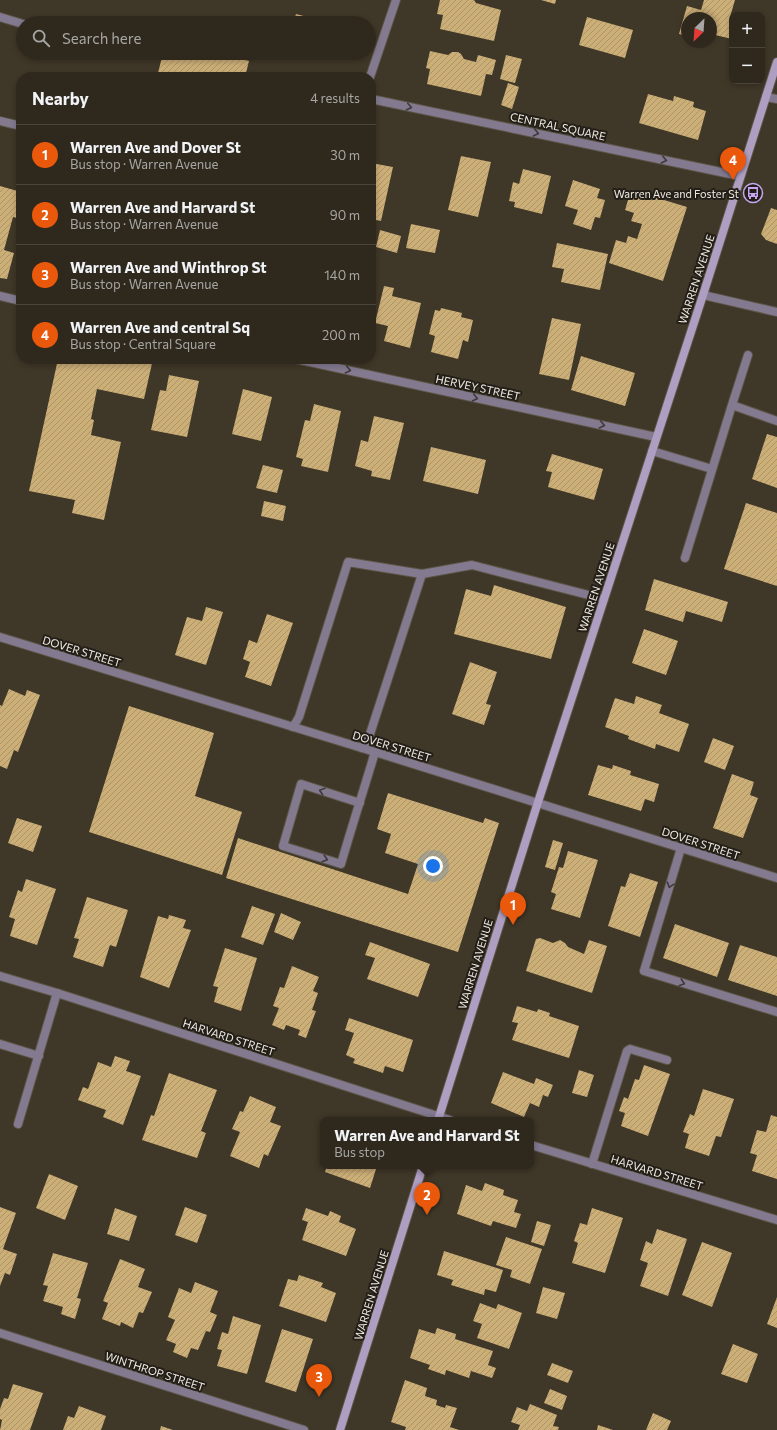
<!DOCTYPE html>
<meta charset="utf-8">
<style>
:root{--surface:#2f291d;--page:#3b352a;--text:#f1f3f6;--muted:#a7a6a4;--line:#4a453b;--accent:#ea580c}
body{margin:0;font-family:Commissioner,sans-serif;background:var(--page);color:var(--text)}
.controls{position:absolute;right:12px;top:12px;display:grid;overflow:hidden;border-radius:8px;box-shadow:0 2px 6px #0003}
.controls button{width:36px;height:36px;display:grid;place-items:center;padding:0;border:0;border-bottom:1px solid var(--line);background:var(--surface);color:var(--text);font:20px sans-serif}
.compass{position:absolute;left:681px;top:12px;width:36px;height:36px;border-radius:50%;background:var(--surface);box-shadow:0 2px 6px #0003;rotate:205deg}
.you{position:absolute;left:433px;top:866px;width:14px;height:14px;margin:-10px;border:3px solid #fff;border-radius:50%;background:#1a73e8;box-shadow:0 0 0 6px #1a73e833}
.badge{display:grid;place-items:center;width:26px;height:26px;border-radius:50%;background:var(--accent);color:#fff;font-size:13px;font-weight:700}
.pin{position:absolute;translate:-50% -33px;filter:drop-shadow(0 1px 2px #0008)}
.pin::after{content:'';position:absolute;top:21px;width:14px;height:12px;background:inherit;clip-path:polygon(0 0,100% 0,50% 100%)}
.popup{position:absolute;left:320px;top:1117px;width:214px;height:52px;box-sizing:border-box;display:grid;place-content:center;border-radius:8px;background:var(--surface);filter:drop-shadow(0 1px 3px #0005);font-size:13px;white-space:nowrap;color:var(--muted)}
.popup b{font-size:15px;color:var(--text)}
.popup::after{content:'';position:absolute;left:50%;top:100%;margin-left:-8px;border:8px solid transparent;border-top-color:var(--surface)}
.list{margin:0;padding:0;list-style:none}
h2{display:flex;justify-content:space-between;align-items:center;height:52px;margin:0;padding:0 16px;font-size:17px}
h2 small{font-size:13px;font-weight:400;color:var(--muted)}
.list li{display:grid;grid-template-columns:26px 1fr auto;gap:12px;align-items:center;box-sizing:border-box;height:60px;padding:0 16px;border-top:1px solid var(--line)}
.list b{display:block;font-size:15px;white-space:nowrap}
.list p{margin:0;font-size:13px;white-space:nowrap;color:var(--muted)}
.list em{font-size:13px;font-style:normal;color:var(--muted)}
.icon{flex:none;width:22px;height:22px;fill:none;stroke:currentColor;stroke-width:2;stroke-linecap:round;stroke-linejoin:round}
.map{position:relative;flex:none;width:777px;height:1430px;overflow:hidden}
.search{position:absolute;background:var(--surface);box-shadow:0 2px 6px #0003;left:16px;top:16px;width:360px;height:44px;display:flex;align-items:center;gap:10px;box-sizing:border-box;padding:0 14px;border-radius:22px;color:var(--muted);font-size:15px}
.panel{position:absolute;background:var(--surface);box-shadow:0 2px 6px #0003;left:16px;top:72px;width:360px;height:292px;border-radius:16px}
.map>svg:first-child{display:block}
</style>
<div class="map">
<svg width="777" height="1430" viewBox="0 0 777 1430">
<defs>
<pattern id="building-hatch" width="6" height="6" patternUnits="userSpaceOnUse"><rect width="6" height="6" fill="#ccae77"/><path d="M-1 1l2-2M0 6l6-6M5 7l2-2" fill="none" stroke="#ab946a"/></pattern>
</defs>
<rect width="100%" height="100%" fill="#3f3727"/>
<!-- building -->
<path fill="url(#building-hatch)" d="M440 0H474L476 3 501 10 494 41 440 29 443 15 437 14Z
M541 0H556L555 4Z
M704 0H735L730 17 732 18V39L711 34V18H687V36L679 34 687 6 701 10Z
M296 14 323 21 325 19 330 18 336 20 337 23H293Z
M587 17 633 30 625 58 579 45Z
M430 51 448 55 452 52H458L461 54 464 59 476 62 478 55 496 60 492 75 486 74 481 96 427 84 430 69 426 68Z
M163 53H219L249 61 245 77H157Z
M326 53H346L344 58Z
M506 55 522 59 515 83 500 79Z
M508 83 519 87 512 109 501 105Z
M648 94 673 101 674 96 694 102 693 107 706 111 698 140 639 123Z
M461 156 491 162 478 217 448 210Z
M371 163 393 167 381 221 371 219Z
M523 169 551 176 542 214 514 207 515 202 509 201 513 182 519 184Z
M573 180 600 189 597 198 605 200 600 218 595 217 591 230 573 224 578 210 565 206Z
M0 186 21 192V219L13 217 4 250 14 253 7 279 0 278Z
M631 190 687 207 663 281 609 263 616 240 626 243 628 236 637 239 642 224 631 221 634 213 625 210Z
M771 208 777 210V244L766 240 761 234Z
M411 224 440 230 435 253 406 248Z
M380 230 401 236 397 253 376 247Z
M557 243 608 254 600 290 561 282 564 269 552 267Z
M384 286 394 288 392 296 421 303 410 348 384 341 388 326 375 323Z
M441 308 462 313 461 317 473 320 468 342 463 340 458 359 431 352 435 336 429 334 435 310 440 311Z
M552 318 581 324 569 380 539 374Z
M581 356 635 373 625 406 571 390Z
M58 359H153L144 399 97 389 91 419 94 420 91 435 121 442 104 520 72 513 75 500 29 491Z
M169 375 199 381 187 437 151 430 160 390 166 391Z
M243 389 272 397 261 441 232 434Z
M314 404 341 411 328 472 301 466 303 459 296 457 305 420 310 421Z
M374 416 404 423 390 480 371 476 372 471 355 466 361 440 368 442Z
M767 434 777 437V488L752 479Z
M431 447 486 460 478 494 423 481Z
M552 454 603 469 594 500 548 487 552 472 546 471Z
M263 465 283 470 277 493 256 488Z
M264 501 286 506 283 521 261 516Z
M746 503 777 513V586L724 569Z
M654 579 728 602 722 622 686 611 683 622 645 610Z
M494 585 566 607 551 659 454 634 466 589 491 596Z
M206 607 223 612 206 665 175 655 187 617 202 621Z
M267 614 293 623 271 686 245 677 250 662 243 659 249 640 257 643Z
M644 629 678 641 666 675 632 663Z
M470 662 497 672 486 704 491 705 484 725 452 714Z
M9 689 25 696 27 690 40 695 18 752 14 750 7 769 0 766V705L2 706Z
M636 696 662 705 659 713 689 724 679 752 656 744 655 749 628 739 629 736 605 727 615 698 634 704Z
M129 706 214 733 195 796 242 812 222 875 89 832Z
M713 738 734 746 725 770 704 762Z
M598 765 612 769 613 765 631 771 630 775 659 784 654 802 645 799 641 811 588 795Z
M732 774 754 782 750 795 758 798 743 838 713 828Z
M388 793 483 823 485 818 499 823 458 952 226 878 238 838 408 894 418 864 385 853 391 834 377 829Z
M17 818 42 826 33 852 8 843Z
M553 840 563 843 555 870 545 867Z
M568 851 598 860 580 918 551 909 556 894 551 892 559 867 563 868Z
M630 873 658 882 640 937 608 926 621 886 625 887Z
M26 879 56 889 37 945 10 936 15 919 9 917 18 890 22 892Z
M87 897 128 910 116 947 110 945 103 967 73 957 79 939 74 938Z
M252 906 275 914 263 945 241 937Z
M281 913 301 922 293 940 274 932Z
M169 915 186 920 183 928 191 930 169 988 140 977 158 916 168 919Z
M675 924 729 943 717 977 663 958Z
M540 938 553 943 560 940 565 943 568 947 584 954 589 940 607 946 592 993 526 971 536 939Z
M370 942 430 964 418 997 367 979 375 958 365 955Z
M740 945 777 957V996L728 980Z
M225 948 257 958 241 1011 214 1002 218 987 213 986Z
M292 966 319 977 313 991 318 993 312 1010 316 1011 306 1038 298 1035 300 1030 286 1025 284 1030 272 1025 279 1008 273 1006 280 987 284 988Z
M517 1006 537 1012 538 1009 550 1013 549 1016 579 1026 569 1058 512 1040 518 1023 512 1022Z
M349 1018 413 1040 403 1072 385 1066 383 1073 353 1063 355 1059 346 1055 354 1033 345 1030Z
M115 1056 130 1061 126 1071 141 1076 123 1125 103 1117 106 1110 78 1100 83 1087 88 1089 98 1062 111 1067Z
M644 1065 670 1074 648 1136 621 1126 625 1113 619 1111 624 1097 628 1099 635 1079 639 1080Z
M579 1070 594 1075 587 1097 572 1093Z
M503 1072 534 1084 536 1078 553 1085 548 1097 543 1095 539 1107 530 1103 524 1117 491 1103Z
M169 1073 217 1090 201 1131 206 1133 197 1158 142 1140 151 1115 154 1116Z
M703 1089 734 1099 721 1137 716 1136 709 1156 685 1148 689 1134 683 1132 690 1114 694 1116Z
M250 1096 276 1107 270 1122 281 1126 268 1156 264 1154 259 1168 230 1156 240 1132 232 1129 240 1111 243 1112Z
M771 1115 777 1117V1179L752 1171 757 1155 750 1153 757 1130 766 1132Z
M327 1166H377L370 1188 325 1172Z
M49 1174 78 1186 65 1220 36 1208Z
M485 1183 504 1190 503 1195 518 1200 514 1212 521 1214 516 1228 493 1221 491 1226 457 1214 466 1185 482 1191Z
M0 1207 16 1213 3 1249 17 1254 10 1275 5 1273 0 1286Z
M185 1207 207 1215 197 1243 175 1235Z
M115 1208 137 1216 129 1241 107 1234Z
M306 1208 328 1216 330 1211 341 1216 339 1222 356 1229 346 1256 302 1240 308 1222 302 1220Z
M592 1208 623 1218 605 1273 572 1263 578 1243 574 1241 580 1223 587 1225Z
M537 1221 551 1225 544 1246 531 1242Z
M657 1229 687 1239 668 1296 640 1286 648 1263 640 1260 646 1241 652 1244Z
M506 1237 542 1249 530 1284 510 1277 512 1270 496 1265Z
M702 1242 732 1253 712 1307 682 1295Z
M444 1251 503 1270 496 1292 485 1289 484 1295 451 1285 453 1280 437 1275Z
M53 1253 88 1263 77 1298 81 1299 75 1319 61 1314 63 1307 43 1301 48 1286 43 1285Z
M120 1259 145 1269 138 1287 152 1292 143 1313 139 1312 133 1328 121 1322 120 1326 102 1319 108 1303 103 1301Z
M299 1275 323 1283 321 1287 336 1293 326 1322 279 1306 288 1279 297 1281Z
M195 1282 218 1291 210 1312 217 1315 210 1332 206 1331 198 1350 191 1348 187 1358 173 1352 176 1344 166 1340 175 1320 168 1317 179 1288 191 1293Z
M543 1287 565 1293 557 1319 536 1313Z
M777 1297V1328L767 1324Z
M480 1303 496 1309 498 1304 522 1313 509 1349 477 1338 482 1324 473 1321Z
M233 1316 261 1325 247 1374 217 1366 222 1350 217 1349 222 1332 228 1334Z
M437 1328 456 1334 455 1339 493 1351 488 1365 496 1368 492 1378 471 1371 469 1378 446 1370 445 1375 428 1369 430 1365 410 1358 419 1329 435 1334Z
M282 1329 313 1339 296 1392 265 1382Z
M733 1344 758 1354 747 1383 721 1374Z
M552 1363 573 1371 568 1383 547 1375Z
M405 1380 427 1388 425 1396 437 1400 436 1405 445 1408 446 1405 457 1408 450 1427 459 1430H405L406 1427 391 1422Z
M13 1384 43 1393 30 1430H0L2 1420 0 1419V1409L4 1398 8 1399Z
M550 1389 567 1396 562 1410 544 1403Z
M530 1404 557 1415 553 1426 559 1427 558 1430H518L520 1425 511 1422 517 1407 527 1411Z
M79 1406 106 1416 101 1430H63L68 1416 74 1418Z
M653 1413 671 1421 667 1430H646Z
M598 1425 613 1430H597Z
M161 1426 173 1430H160Z"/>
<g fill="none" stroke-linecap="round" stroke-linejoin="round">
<defs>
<path id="service" d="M0 17 23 24
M130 53 136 55
M766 97 777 99
M748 355 732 405 777 421
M652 451 712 469
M685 558 732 405
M293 727 299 717 348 562 422 574 472 565 604 599
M362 748 369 737 422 574
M360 803 301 784 283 846 341 864C352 826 364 789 375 752
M681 848 644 971 777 1012
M0 1044 39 1056
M18 1124 57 993
M592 1164 627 1051 630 1049 667 1060"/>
<path id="minor" d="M370 77 396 0
M371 99 740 176
M0 121 21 126
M703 295 777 312
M0 296 21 301
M296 359 656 437
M0 637 375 752 777 878
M0 976 57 993 450 1120
M531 1145 777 1220
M0 1333 304 1430"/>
<path id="secondary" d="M438 1120 538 802 703 295 777 62
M340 1430 423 1166"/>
</defs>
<!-- service casing -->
<use href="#service" stroke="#5b5445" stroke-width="10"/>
<!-- minor casing -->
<use href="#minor" stroke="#5b5445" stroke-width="10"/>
<!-- secondary casing -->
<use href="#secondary" stroke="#5b5445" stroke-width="10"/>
<!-- service -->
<use href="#service" stroke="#837a90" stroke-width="8"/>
<!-- minor -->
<use href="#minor" stroke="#837a90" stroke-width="8"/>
<!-- secondary -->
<use href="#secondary" stroke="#ae9ec2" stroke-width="8"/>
</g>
<!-- one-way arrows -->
<defs><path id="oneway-chevron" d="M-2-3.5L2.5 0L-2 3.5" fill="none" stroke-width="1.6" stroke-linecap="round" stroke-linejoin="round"/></defs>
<g stroke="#403a3c">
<use href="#oneway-chevron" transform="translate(409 107) rotate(12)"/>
<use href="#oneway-chevron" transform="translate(536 133) rotate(12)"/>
<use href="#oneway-chevron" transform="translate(664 160) rotate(12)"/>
<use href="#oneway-chevron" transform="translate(348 370) rotate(12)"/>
<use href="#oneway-chevron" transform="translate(475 398) rotate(12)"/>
<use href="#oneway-chevron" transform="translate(602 425) rotate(12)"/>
<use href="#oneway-chevron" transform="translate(322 791) rotate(-162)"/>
<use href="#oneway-chevron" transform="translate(325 859) rotate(17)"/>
<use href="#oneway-chevron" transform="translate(670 885) rotate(107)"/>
<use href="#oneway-chevron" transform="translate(682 983) rotate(17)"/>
</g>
<!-- icons -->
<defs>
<symbol id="bus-ring" viewBox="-11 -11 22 22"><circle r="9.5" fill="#231f18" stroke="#c7a6ef" stroke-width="1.5"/><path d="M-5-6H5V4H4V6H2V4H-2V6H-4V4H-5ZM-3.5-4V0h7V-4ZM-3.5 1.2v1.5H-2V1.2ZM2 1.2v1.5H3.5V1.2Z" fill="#c7a6ef"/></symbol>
</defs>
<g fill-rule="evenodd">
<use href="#bus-ring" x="742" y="182" width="22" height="22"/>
</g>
<g text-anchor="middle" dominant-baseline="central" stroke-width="4" stroke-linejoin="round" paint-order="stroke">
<!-- street labels -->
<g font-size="11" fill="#efeae0" stroke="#231f18">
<text transform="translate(558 126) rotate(12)">CENTRAL SQUARE</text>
<text transform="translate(696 279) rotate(-72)">WARREN AVENUE</text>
<text transform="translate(478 387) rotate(12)">HERVEY STREET</text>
<text transform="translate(596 587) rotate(-72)">WARREN AVENUE</text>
<text transform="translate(82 651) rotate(17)">DOVER STREET</text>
<text transform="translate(392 746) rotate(17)">DOVER STREET</text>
<text transform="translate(701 843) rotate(18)">DOVER STREET</text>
<text transform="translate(475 964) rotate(-73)">WARREN AVENUE</text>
<text transform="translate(229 1037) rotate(18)">HARVARD STREET</text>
<text transform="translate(657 1172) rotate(17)">HARVARD STREET</text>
<text transform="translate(371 1295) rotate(-73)">WARREN AVENUE</text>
<text transform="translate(155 1371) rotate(18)">WINTHROP STREET</text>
</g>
<!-- poi labels -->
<g font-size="11" fill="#efeae0" stroke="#231f18" text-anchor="end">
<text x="739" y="193">Warren Ave and Foster St</text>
</g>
</g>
</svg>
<div class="controls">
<button>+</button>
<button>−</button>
</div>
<svg class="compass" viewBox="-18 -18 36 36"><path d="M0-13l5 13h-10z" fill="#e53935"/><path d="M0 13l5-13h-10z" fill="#a7a6a4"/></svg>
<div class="you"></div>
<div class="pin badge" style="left:513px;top:925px">1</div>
<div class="pin badge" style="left:427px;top:1215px">2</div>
<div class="popup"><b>Warren Ave and Harvard St</b>Bus stop</div>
<div class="pin badge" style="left:319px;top:1397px">3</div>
<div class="pin badge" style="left:733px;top:180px">4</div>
<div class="search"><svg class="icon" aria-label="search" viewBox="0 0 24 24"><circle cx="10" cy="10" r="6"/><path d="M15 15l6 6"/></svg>Search here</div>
<section class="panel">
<h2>Nearby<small>4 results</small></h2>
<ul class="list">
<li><span class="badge">1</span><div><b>Warren Ave and Dover St</b><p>Bus stop · Warren Avenue</p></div><em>30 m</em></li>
<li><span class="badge">2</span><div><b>Warren Ave and Harvard St</b><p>Bus stop · Warren Avenue</p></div><em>90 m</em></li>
<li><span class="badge">3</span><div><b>Warren Ave and Winthrop St</b><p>Bus stop · Warren Avenue</p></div><em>140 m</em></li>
<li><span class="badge">4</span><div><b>Warren Ave and central Sq</b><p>Bus stop · Central Square</p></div><em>200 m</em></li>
</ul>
</section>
</div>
